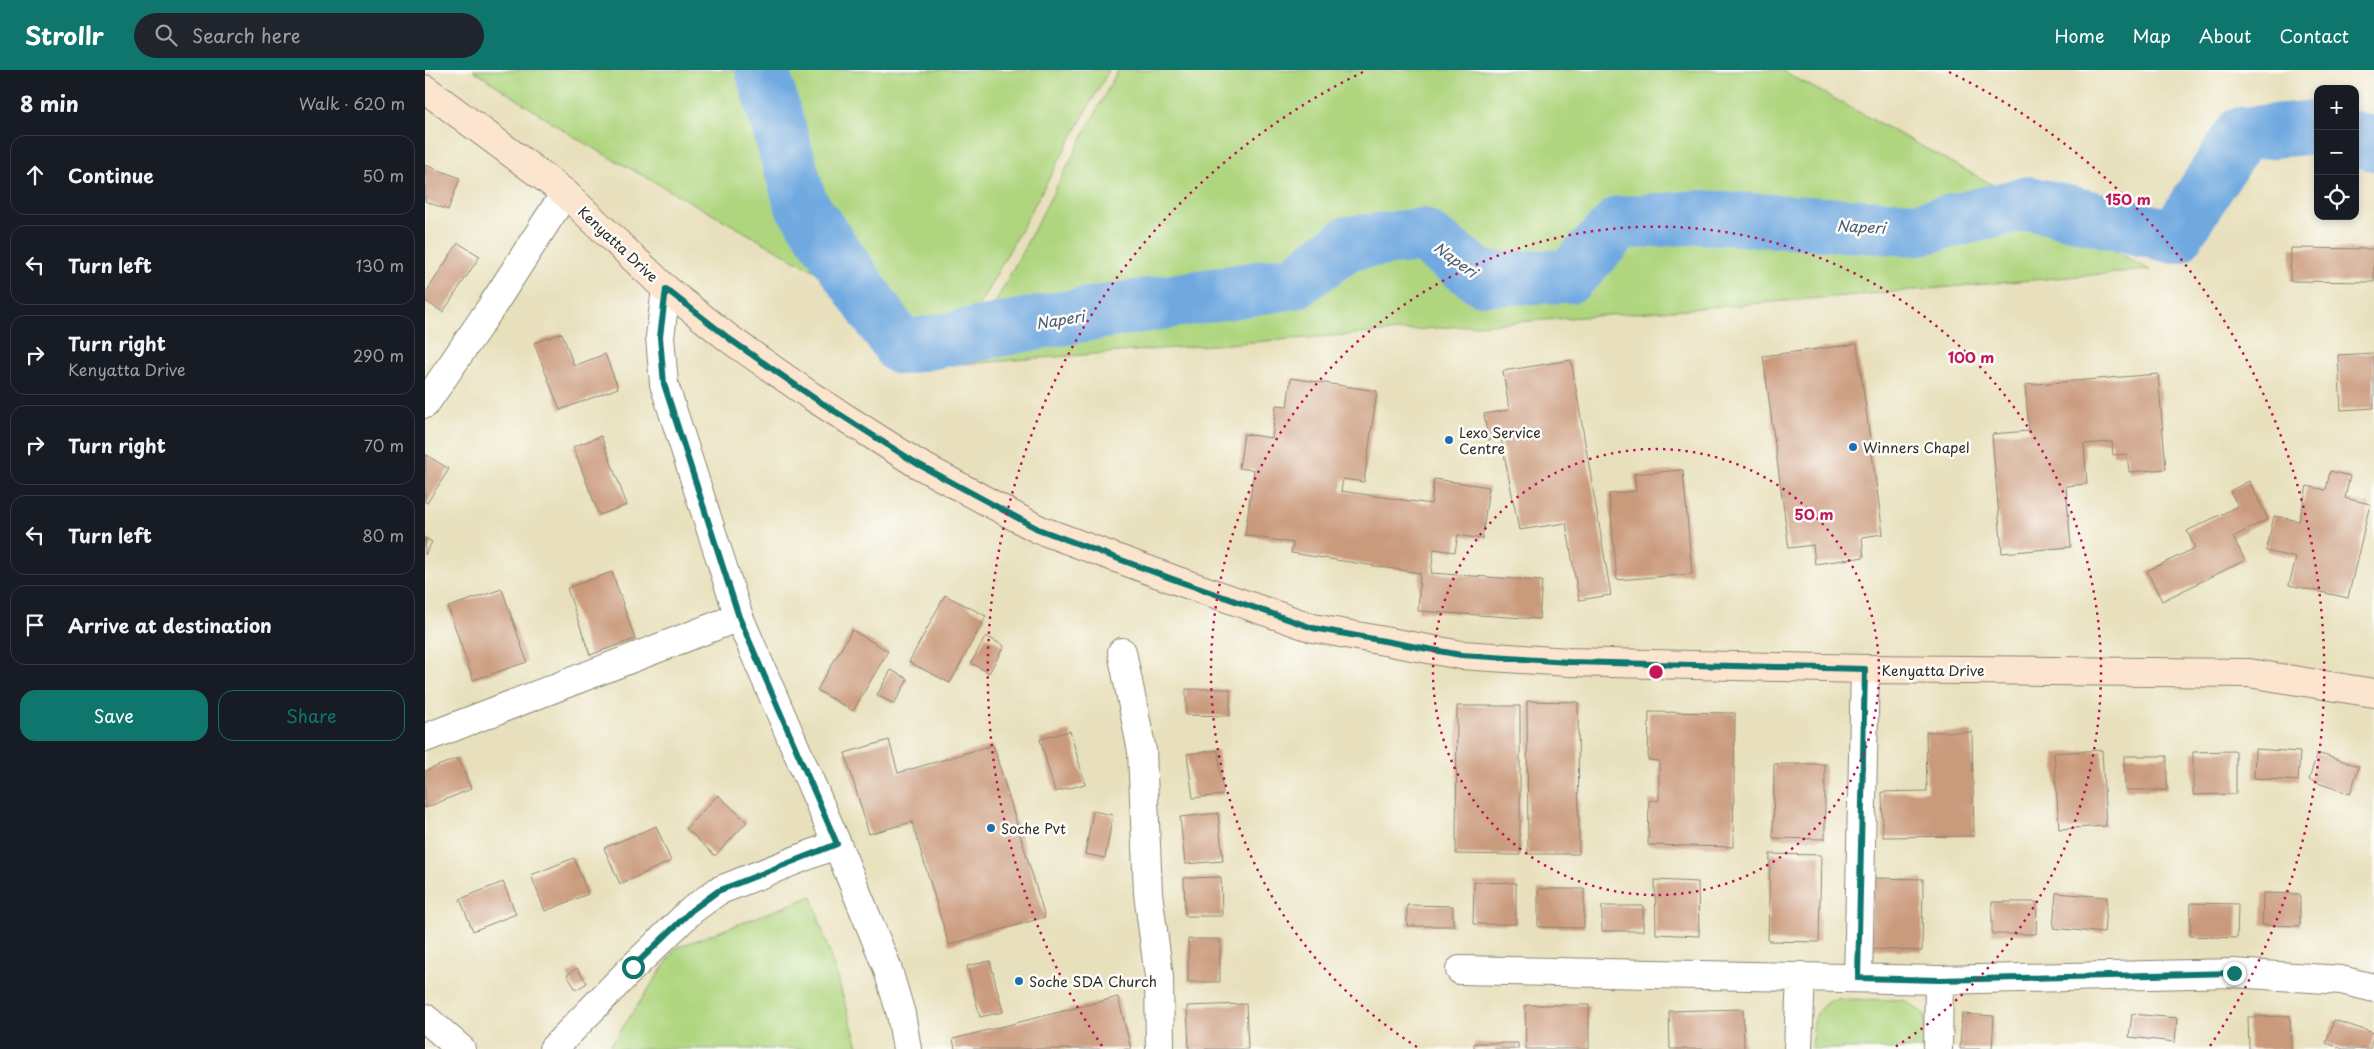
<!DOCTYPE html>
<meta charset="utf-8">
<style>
:root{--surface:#171b24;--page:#20242c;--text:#f1f3f6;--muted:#9ea1a6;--line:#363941;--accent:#0f766e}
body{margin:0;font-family:"Playpen Sans",sans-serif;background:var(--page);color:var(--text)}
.controls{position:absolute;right:15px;top:15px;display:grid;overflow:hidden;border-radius:10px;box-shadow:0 2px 8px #0003}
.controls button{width:45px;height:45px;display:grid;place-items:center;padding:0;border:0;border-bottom:1px solid var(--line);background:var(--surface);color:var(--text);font:25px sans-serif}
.stop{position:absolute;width:15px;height:15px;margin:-11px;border:4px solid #0f766e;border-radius:50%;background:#fff}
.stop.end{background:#0f766e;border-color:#fff;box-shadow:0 1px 5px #0008}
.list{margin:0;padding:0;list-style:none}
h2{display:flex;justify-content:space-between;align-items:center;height:65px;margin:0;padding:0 20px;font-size:21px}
h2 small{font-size:16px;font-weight:400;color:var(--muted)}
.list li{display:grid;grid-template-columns:32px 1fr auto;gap:15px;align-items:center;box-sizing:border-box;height:80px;margin:0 10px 10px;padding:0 10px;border:1px solid var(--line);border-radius:15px}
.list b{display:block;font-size:19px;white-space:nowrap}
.list p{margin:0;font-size:16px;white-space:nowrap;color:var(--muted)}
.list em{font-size:16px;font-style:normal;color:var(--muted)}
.actions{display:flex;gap:10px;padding:15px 20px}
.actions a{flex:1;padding:11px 0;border:1px solid var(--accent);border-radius:15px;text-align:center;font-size:18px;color:var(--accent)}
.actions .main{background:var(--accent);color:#fff}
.icon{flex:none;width:28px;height:28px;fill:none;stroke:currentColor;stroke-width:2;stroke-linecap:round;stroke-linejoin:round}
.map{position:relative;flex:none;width:1949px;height:979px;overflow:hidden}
header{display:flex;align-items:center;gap:30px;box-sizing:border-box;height:70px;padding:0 25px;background:var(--accent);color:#fff}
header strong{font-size:24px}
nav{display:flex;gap:28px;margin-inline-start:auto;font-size:18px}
.search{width:350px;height:45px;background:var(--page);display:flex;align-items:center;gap:12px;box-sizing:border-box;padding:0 18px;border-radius:28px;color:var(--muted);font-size:19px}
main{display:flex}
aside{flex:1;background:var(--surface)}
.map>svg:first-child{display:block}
</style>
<header>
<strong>Strollr</strong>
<div class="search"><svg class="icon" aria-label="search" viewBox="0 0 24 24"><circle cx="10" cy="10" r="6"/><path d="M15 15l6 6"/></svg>Search here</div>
<nav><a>Home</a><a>Map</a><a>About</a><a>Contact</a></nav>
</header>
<main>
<aside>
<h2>8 min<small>Walk · 620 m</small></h2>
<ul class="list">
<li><svg class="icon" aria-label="ahead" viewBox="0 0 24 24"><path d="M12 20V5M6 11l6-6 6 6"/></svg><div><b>Continue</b></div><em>50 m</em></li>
<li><svg class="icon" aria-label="left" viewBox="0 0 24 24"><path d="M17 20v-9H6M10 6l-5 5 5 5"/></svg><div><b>Turn left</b></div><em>130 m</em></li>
<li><svg class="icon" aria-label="right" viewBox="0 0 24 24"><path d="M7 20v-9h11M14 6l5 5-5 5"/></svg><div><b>Turn right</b><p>Kenyatta Drive</p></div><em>290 m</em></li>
<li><svg class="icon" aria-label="right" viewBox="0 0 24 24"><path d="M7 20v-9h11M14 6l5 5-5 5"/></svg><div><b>Turn right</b></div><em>70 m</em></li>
<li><svg class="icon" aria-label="left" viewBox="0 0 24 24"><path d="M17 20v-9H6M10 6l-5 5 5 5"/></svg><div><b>Turn left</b></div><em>80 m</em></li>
<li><svg class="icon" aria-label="arrive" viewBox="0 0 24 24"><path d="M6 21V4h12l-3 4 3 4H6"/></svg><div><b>Arrive at destination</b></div></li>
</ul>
<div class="actions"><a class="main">Save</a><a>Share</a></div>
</aside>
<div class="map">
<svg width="1949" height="979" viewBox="0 0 1949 979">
<rect width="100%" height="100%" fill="#fdfcf7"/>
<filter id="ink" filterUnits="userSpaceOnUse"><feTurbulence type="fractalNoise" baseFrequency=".02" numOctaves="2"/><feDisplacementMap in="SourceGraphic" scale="10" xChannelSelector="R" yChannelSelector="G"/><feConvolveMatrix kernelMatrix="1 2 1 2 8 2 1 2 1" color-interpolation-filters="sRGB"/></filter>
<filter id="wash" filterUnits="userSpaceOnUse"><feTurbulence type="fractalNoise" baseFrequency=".0096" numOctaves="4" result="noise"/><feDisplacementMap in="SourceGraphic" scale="20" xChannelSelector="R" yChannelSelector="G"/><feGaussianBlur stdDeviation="1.12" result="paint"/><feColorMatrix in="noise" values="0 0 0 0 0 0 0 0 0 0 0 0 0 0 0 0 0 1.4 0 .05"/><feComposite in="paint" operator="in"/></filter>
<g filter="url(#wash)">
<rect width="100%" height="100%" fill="#e8e0bc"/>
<!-- green -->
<path fill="#afd57e" stroke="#6d8054" d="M48 0H684L530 279 152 69Z
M693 0H1356L1725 200 1302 236 538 294Z
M387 826 434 979H183L251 878Z
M1408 929 1479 930 1500 944 1501 979H1387C1388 956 1386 941 1408 929Z"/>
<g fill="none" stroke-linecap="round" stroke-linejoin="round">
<!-- river -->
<path stroke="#70a9e0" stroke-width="54" d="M337 0 376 134 476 278 627 250 870 212 923 173 997 165 1058 209 1145 206 1195 153 1276 147 1492 159 1604 133 1750 167 1816 64 1893 57
M1930 68 1949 74"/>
</g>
<g id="blocks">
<!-- building -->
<path fill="#ca9a7b" d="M0 95 35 108 23 140 0 131Z
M33 173 55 186 18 242 0 231V224Z
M1866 178 1949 179V212L1865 211Z
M137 263 149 296 180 284 193 318 135 340 109 273Z
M1432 274 1458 464 1437 467 1439 487 1390 494 1388 475 1364 478 1338 286Z
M1949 283V338L1916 340 1913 285Z
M1146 290 1186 525 1154 530 1141 453 1094 460 1076 368 1063 370 1059 344 1084 340 1078 301Z
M1733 304 1741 399 1704 402 1702 384 1688 385 1687 372 1659 374 1662 414 1641 416 1646 477 1577 483 1567 364 1604 361 1600 315Z
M866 308 952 321 939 412 918 409 916 421 1006 434 1009 409 1064 417 1057 469 1033 465 1030 482 1009 479 1006 503 1117 511 1114 549 993 541 995 503 866 483 868 473 820 465 829 400 814 398 819 364 847 368 851 335 862 336Z
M176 366 202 435 174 445 148 377Z
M0 384 24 399 2 433 0 432Z
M1258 400 1267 504 1192 510 1184 424 1211 421 1209 404Z
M1905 401 1925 406 1920 428 1945 434 1923 528 1864 515 1871 488 1841 481 1849 446 1874 451 1882 416 1901 420Z
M1824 411 1843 449 1808 467 1820 490 1737 531 1722 501 1770 478 1762 461 1813 436 1805 421Z
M0 468 7 472 0 485Z
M187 502 210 569 165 585 142 518Z
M77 519 102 592 48 610 23 537Z
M520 525 561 546 525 613 484 592Z
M427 560 463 581 428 641 392 620Z
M561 566 579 576 564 603 546 593Z
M466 600 483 609 469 634 452 625Z
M761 619H805V646L761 645Z
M1102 631 1153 632 1154 784H1103Z
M1032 636H1095V785L1031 784Z
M1224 642 1310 643 1308 777 1223 775 1224 730 1234 731V691L1223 690Z
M645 661 660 714 630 722 615 669Z
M1501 662H1547L1549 766 1458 767 1457 722 1502 721Z
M464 670 473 703 568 675 620 847 524 875 487 752 444 764 420 683Z
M1830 679 1875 682 1873 711 1829 708Z
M793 680 798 725 768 728 762 684Z
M1677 680 1681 756 1634 759 1629 683Z
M1811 681V724L1768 725V682Z
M1892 683 1934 696 1925 724 1884 710Z
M1699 686H1742V720H1700Z
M33 688 46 719 0 738V701Z
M1349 694H1400V769L1348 768Z
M293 725 322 752 290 786 261 758Z
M668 741 688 745 680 788 660 784Z
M793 743 798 791 760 794 755 747Z
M231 756 246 791 195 814 179 778Z
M1345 784 1396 785 1394 872 1343 871Z
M149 788 163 824 120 841 106 805Z
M796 807 797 846H760L759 808Z
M1447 808 1498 809 1497 881 1446 879Z
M1230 810 1273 812 1274 866 1231 864Z
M78 812 91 844 48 861 35 829Z
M1049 812 1091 813V854H1048Z
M1113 819H1159V858L1113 857Z
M1631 823 1682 827 1679 863 1628 858Z
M1838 823 1875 824V856L1837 855Z
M1567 832H1612L1611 864H1567Z
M1766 833 1813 834 1812 868 1765 866Z
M982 835 1028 836V856H982Z
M1177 836H1218V861H1177Z
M763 869H795V912H763Z
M565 891 578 942 555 947 542 896Z
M152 898 162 913 151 920 142 905Z
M693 927 706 979H530L528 969Z
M821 934 823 979H764L762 936Z
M1100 935H1164V979H1101Z
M1318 939 1319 979H1245L1244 941Z
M1537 944 1569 946 1567 979H1535Z
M1707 944 1752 948 1750 972 1704 967Z
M1865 946 1866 979H1824L1823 947Z
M1909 950 1949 963 1945 979H1918L1901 973Z
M1049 973H1093V979H1049Z"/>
</g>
</g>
<g filter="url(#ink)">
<use href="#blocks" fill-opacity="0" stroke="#8a8674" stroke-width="1"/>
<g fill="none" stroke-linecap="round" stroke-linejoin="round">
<defs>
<path id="street" d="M241 219 235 267 239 314 314 547 412 774 462 897 476 944 482 979
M0 334 67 236 140 123
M697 582 717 681 723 823 734 907 735 979
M0 668 314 547
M1035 900 1514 910 1809 903 1916 910 1949 918
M1433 908 1440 599
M0 948 36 979
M128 979 208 897 267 840 293 821 412 774
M1373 979 1376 906
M1513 979 1514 910"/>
<path id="secondary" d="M0 19 140 123 241 219 306 270 386 326 491 393 613 459 753 511 888 558 1036 585 1144 592 1440 599 1824 603 1949 623"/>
</defs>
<!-- street casing -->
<use href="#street" stroke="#8a8674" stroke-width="30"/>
<!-- secondary casing -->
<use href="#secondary" stroke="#8a8674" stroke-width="30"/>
<!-- street -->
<use href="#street" stroke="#fff" stroke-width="28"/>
<!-- secondary -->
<use href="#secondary" stroke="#fce5cf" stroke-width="28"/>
</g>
</g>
<g fill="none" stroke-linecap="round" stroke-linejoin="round" filter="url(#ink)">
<!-- route -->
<path stroke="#0f766e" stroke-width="6" d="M208 897 267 840 293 821 412 774 314 547 239 314 235 267 241 219 306 270 386 326 491 393 613 459 753 511 888 558 1036 585 1144 592 1440 599 1433 908 1514 910 1809 903"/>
</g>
<!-- distance rings -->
<g fill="none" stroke="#c2185b" stroke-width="2.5" stroke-dasharray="2.5 5">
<circle cx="1231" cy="602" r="223"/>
<path d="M992 977A445 445 0 1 1 1470 977"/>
<path d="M677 976A668 668 0 0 1 938 2M1524 2A668 668 0 0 1 1785 976"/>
</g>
<!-- markers -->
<g fill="#1f6fb2" stroke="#fdfcf7" stroke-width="2">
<circle cx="1024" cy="370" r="5"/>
<circle cx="1428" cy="377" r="5"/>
<circle cx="566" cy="758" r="5"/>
<circle cx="594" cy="911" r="5"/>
</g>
<g text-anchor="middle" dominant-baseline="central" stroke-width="5" stroke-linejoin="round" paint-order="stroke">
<!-- street labels -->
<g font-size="14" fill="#2b2b2b" stroke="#fdfcf7">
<text transform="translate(193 174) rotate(43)">Kenyatta Drive</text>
<text x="1508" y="600">Kenyatta Drive</text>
</g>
<!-- poi labels -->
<g font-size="14" fill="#2b2b2b" stroke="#fdfcf7" text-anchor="start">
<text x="1034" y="362">Lexo Service<tspan x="1034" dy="16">Centre</tspan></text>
<text x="1438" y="377">Winners Chapel</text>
<text x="576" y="758">Soche Pvt</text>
<text x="604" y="911">Soche SDA Church</text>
</g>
<!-- water labels -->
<g font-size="15" font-style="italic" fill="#475d73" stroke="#fdfcf7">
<text transform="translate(1436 156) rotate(3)">Naperi</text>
<text transform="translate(1031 189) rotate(36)">Naperi</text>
<text transform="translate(635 249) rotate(-9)">Naperi</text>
</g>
</g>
<circle cx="1231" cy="602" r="8" fill="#c2185b" stroke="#fdfcf7" stroke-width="2.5"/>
<g font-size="15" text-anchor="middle" font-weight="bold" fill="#c2185b" stroke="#fdfcf7" stroke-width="5" stroke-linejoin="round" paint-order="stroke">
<text x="1703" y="135">150 m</text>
<text x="1546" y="293">100 m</text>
<text x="1389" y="450">50 m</text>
</g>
</svg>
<div class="controls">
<button>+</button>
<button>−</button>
<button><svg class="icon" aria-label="locate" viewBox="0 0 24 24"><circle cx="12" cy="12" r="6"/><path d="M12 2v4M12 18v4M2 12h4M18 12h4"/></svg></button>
</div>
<div class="stop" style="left:208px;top:897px"></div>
<div class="stop end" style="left:1809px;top:903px"></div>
</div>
</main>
